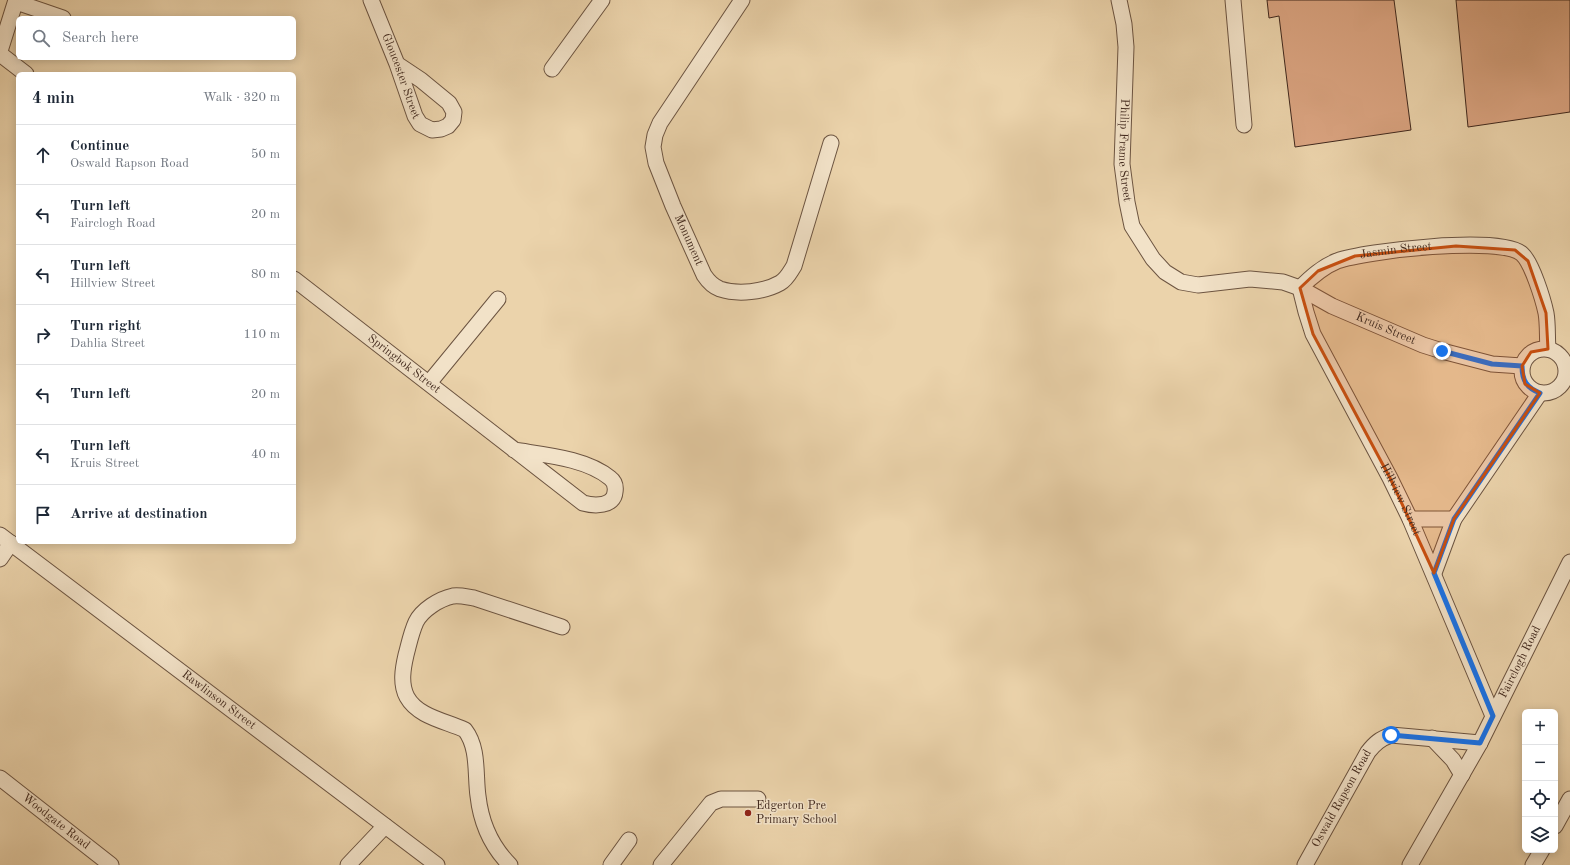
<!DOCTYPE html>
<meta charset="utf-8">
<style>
:root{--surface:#fff;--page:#f6f6f7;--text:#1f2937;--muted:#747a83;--line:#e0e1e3}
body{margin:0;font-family:"Old Standard TT",serif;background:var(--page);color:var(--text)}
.controls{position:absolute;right:12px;bottom:12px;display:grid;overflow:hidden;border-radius:6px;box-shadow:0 2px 10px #0003}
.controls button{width:36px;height:36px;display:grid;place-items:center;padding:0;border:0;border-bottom:1px solid var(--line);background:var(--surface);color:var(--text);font:20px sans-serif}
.stop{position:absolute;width:12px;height:12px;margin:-9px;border:3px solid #1a73e8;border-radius:50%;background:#fff}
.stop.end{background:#1a73e8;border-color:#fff;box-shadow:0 1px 4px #0008}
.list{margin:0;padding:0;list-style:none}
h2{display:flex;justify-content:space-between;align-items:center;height:52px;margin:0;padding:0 16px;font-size:17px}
h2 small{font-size:13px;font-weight:400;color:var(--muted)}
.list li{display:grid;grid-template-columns:26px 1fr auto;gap:12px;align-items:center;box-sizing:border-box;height:60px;padding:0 16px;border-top:1px solid var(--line)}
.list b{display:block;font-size:15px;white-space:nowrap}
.list p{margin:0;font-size:13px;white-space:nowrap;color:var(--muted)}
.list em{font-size:13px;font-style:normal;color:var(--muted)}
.icon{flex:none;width:22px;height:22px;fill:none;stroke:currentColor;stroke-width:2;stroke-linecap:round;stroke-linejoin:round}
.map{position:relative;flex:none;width:1570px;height:865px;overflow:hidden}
.search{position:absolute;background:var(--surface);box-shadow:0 2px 10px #0003;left:16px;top:16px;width:280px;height:44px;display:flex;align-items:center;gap:10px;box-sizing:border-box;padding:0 14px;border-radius:6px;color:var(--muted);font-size:15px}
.panel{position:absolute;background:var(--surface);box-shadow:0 2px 10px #0003;left:16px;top:72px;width:280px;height:472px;border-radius:6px}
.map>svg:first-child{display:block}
</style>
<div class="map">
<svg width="1570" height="865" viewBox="0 0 1570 865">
<rect width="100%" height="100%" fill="#ebd3ab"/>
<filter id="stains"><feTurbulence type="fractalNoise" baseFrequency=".005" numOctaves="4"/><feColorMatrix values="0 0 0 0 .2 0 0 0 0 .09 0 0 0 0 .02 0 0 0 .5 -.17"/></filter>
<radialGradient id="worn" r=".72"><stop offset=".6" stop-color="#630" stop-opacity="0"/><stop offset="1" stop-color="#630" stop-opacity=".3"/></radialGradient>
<!-- building -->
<path fill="#daa481" stroke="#41291e" d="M1267 0H1394L1411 130 1295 147 1279 16 1269 18Z
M1456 0H1570V112L1468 127Z"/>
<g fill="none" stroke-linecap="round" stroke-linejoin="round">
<defs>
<g id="minor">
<path id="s1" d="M371 0 397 64 415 116 420 124 432 130 441 129 448 126 453 120 454 112 449 103 421 80 397 64"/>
<path id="s2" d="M742 0 660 123 655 135 653 147 656 163 673 206 704 275C708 281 712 286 720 289 738 295 764 292 780 283 787 279 790 272 794 266L831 143"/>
<path id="s3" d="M1119 0 1124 24 1126 47 1122 164 1127 202 1132 226 1153 259 1165 272 1181 282 1198 285 1250 279 1283 282 1300 288 1332 306 1423 345 1442 351 1492 364 1522 366"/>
<path d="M1233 0 1244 125"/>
<path d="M16 2 63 18"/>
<path d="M0 51 16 0"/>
<path d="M0 54 26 74"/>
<path d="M552 69 602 0"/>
<path id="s4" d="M294 279 583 503C594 506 614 507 615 492 616 486 614 481 610 478 586 458 544 455 514 450"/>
<path id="s5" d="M1300 288 1306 312 1313 334 1390 478 1410 519 1493 716"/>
<path id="s6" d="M1300 288C1311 277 1322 267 1337 261 1365 251 1501 235 1522 254 1532 263 1543 299 1546 313 1548 324 1547 337 1548 349"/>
<circle cx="1544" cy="371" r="22"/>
<path d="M429 383 498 299"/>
<path d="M1410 519H1454"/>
<path id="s7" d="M0 535 437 865"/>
<path d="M0 559 11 543"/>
<path d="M1434 573 1454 519 1540 393"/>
<path d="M1432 738 1453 760 1462 775"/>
<path id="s8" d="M0 778 111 865"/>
<path d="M1555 826 1570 799"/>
<path d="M348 865 385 826"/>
<path d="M510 865C491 846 481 823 478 796 475 775 479 748 465 730 446 721 418 717 407 697 400 684 403 668 406 655 409 644 411 633 416 622 422 610 439 599 453 596 460 595 467 597 474 598L562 627"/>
<path d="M611 865 629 840"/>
<path d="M661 865 711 803 721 799H758"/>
<path id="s9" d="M1305 865 1368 752C1375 743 1380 739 1391 735L1480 743"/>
<path id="s10" d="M1410 865 1480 743 1570 562"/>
<path d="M1533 865 1542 850"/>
</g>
</defs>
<!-- minor casing -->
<use href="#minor" stroke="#6c5441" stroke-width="17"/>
<!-- minor -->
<use href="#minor" stroke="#f2e2c8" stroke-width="15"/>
</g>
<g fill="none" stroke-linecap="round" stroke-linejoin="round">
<!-- route -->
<path stroke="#1a73e8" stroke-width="5" d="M1391 735 1480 743 1493 716 1434 573 1454 519 1540 393C1527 388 1522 381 1522 366L1492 364 1442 351"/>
</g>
<!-- marked area -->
<path fill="#c74f10" fill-opacity="0.2" stroke="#c74f10" stroke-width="3" stroke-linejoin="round" d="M1456 246 1515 250 1528 261 1546 313 1548 349 1531 352 1522 366 1525 384 1540 393 1454 519 1434 573 1390 478 1313 334 1300 288 1318 271 1355 256Z"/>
<!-- markers -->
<circle fill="#8f2418" stroke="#f2e2c8" stroke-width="1.5" cx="748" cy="813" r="4"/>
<g text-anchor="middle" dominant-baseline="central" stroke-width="3" stroke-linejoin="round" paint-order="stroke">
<!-- street labels -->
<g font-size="12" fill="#41291e" stroke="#f2e2c8">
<text stroke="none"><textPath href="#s1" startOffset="82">Gloucester Street</textPath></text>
<text stroke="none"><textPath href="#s3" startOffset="151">Philip Frame Street</textPath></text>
<text stroke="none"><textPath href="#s2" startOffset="273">Monument</textPath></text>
<text stroke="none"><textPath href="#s6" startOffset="106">Jasmin Street</textPath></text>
<text stroke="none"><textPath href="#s3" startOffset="519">Kruis Street</textPath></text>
<text stroke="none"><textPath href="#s4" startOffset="139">Springbok Street</textPath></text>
<text stroke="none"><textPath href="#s5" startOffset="235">Hillview Street</textPath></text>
<text stroke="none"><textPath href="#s10" startOffset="231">Fairclogh Road</textPath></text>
<text stroke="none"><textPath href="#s7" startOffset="274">Rawlinson Street</textPath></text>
<text stroke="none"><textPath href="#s9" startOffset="76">Oswald Rapson Road</textPath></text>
<text stroke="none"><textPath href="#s8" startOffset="71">Woodgate Road</textPath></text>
</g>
<!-- poi labels -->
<g font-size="12" fill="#41291e" stroke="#f2e2c8" text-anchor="start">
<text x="756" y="806">Edgerton Pre<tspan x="756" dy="14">Primary School</tspan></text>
</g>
</g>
<rect width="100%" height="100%" filter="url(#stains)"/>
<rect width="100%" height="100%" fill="url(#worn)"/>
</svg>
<div class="controls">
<button>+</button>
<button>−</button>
<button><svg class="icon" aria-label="locate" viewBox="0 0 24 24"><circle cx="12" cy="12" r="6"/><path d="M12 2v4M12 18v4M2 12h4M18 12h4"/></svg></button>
<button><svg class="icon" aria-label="layers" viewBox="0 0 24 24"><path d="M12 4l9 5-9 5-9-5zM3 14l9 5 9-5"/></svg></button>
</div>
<div class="stop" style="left:1391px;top:735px"></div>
<div class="stop end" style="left:1442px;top:351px"></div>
<div class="search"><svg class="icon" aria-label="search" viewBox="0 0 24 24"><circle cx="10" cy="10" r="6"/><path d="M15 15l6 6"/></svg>Search here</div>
<section class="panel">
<h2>4 min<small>Walk · 320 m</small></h2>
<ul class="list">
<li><svg class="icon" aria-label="ahead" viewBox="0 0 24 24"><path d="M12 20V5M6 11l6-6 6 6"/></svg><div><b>Continue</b><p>Oswald Rapson Road</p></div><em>50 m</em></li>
<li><svg class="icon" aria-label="left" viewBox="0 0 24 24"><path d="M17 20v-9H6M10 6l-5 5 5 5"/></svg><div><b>Turn left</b><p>Fairclogh Road</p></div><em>20 m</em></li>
<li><svg class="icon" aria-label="left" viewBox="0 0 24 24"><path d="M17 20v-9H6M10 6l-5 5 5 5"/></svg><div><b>Turn left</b><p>Hillview Street</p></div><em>80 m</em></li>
<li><svg class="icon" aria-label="right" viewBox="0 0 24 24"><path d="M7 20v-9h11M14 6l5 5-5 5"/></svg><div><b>Turn right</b><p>Dahlia Street</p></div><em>110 m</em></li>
<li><svg class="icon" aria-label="left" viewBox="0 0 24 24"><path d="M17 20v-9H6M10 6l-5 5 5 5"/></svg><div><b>Turn left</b></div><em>20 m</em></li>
<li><svg class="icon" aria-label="left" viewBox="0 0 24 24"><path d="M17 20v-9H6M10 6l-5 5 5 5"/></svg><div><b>Turn left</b><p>Kruis Street</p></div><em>40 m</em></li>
<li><svg class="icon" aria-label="arrive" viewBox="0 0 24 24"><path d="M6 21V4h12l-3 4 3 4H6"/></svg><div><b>Arrive at destination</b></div></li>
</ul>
</section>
</div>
